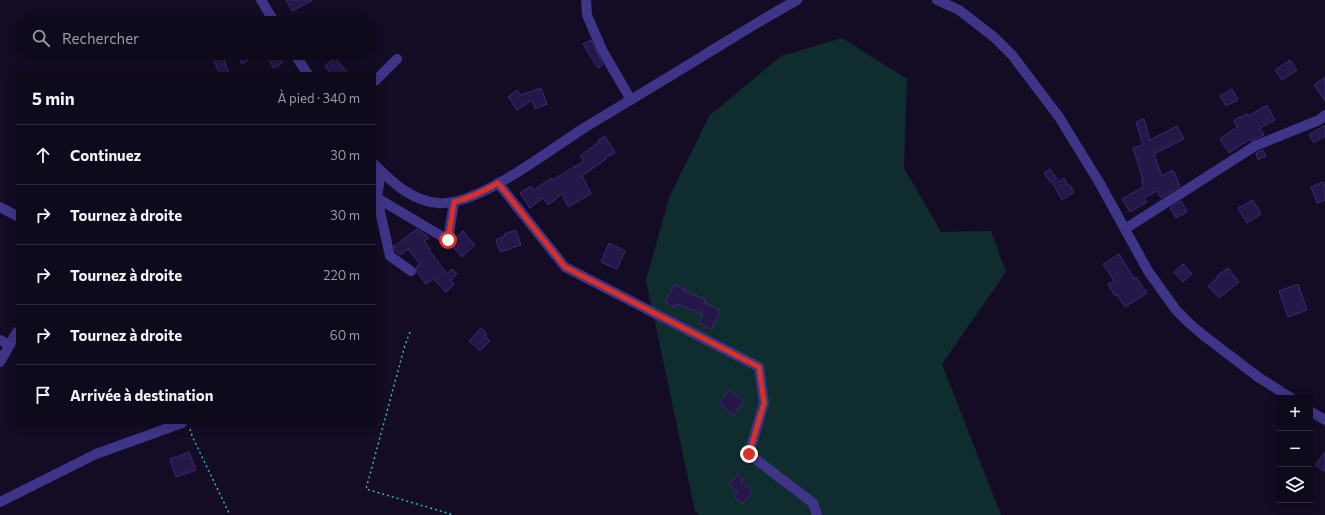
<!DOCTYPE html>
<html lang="fr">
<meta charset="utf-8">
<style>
:root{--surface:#0e091b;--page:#171224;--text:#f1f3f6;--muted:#9b9aa3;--line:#2e2a3a}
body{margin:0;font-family:Commissioner,sans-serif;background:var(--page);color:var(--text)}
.controls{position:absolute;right:12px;bottom:12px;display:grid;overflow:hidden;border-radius:0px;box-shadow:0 2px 10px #0003}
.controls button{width:36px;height:36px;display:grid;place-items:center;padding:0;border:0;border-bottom:1px solid var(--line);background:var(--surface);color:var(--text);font:20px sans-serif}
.stop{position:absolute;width:12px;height:12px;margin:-9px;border:3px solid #d93025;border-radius:50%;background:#fff}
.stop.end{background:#d93025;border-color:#fff;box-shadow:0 1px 4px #0008}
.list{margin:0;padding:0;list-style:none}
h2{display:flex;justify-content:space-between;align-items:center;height:52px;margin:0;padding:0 16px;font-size:17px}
h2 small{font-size:13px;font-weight:400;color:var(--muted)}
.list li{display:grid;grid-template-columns:26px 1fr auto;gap:12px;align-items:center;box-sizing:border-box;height:60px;padding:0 16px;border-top:1px solid var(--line)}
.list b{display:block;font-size:15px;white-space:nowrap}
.list em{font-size:13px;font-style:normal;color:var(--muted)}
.icon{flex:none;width:22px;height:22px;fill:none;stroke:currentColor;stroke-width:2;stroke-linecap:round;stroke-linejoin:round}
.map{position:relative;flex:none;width:1325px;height:515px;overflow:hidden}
.search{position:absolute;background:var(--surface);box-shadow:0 2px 10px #0003;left:16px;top:16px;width:360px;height:44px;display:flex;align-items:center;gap:10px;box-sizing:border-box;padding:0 14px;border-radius:22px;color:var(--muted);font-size:15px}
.panel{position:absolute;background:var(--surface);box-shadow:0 2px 10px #0003;left:16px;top:72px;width:360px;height:352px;border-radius:0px}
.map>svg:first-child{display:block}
</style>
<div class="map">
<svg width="1325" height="515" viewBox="0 0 1325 515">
<rect width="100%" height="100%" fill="#130c24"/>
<!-- green -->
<path fill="#0f2d2f" d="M842 38 907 79 904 168 941 232 991 231 1006 272 942 364 1001 515H699L695 511 646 280 669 198 709 116 781 56Z"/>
<!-- building -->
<path fill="#251747" stroke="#3e2775" d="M286 0H313L292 11Z
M591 40 603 65 598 68 583 44Z
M211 53H221L229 73H219Z
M236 53H259L242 64Z
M264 53H277L283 62 274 68Z
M335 58 348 73H330L325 66Z
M1290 60 1297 70 1282 80 1275 70Z
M1325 77V101L1314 85Z
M541 88 547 104 535 109 532 100 517 110 508 97 517 90 521 95Z
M1232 89 1238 100 1226 106 1220 96Z
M1267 105 1275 120 1260 128 1264 135 1251 141 1250 139 1229 153 1220 139 1237 127 1234 120 1247 114 1248 116Z
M1144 119 1150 140 1177 126 1184 139 1154 154 1162 176 1173 170 1180 186 1161 198 1157 191 1144 198 1147 202 1130 212 1122 199 1144 186 1141 181 1143 180 1133 148 1143 145 1136 122Z
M1325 125V136L1314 143 1309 135Z
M605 136 615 153 605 158 606 159 582 176 591 194 568 207 562 194 548 205 543 198 530 208 520 193 531 186 534 190 551 178 552 180 584 161 580 156 599 142 598 140Z
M1263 150 1266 156 1258 160 1256 153Z
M1050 169 1057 179 1051 183 1044 173Z
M1064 178 1068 186 1070 185 1074 192 1062 200 1053 184Z
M1323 182V185L1325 184V200L1317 203 1311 187Z
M1253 200 1261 214 1247 223 1238 208Z
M1181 201 1187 212 1176 218 1170 208Z
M417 229 426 235 429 238 424 241 430 249 429 250 447 274 452 269 457 274 451 281 454 284 446 292 433 279 426 284 417 272 416 267 420 264 408 249 400 255 396 251 394 246Z
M516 230 521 245 500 252 496 240 505 236 504 234Z
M463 231 475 245 462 257 451 245 453 244 455 239Z
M609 243 625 251 617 269 601 262Z
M1119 254 1134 279 1136 277 1147 293 1125 307 1117 295 1115 296 1108 284 1114 281 1103 264Z
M1183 264 1192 274 1183 282 1174 272Z
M1228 268 1239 282 1219 298 1208 286 1218 277 1217 276Z
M675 284 685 290 684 291 705 299 704 303 720 310 712 329 699 323 703 314 677 304 675 307 665 302Z
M1298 284 1307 310 1288 317 1279 291Z
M481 328 487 334 485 336 490 341 480 351 469 341Z
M729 390 744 401 734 415 719 404Z
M189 452 196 470 176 477 170 459Z
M1325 452V472L1315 465Z
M737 474 743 479 741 481 753 492 742 504 734 497 738 492 729 485Z"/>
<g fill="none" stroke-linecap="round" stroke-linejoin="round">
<!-- path -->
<path stroke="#25b9be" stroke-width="1.5" stroke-dasharray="2 3" stroke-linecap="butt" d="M410 332 405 345 366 489 454 515
M190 429 192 436 230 515"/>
<!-- minor -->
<path stroke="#3f3487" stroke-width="10" d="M586 0 587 15 602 50 631 100
M937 0 959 10 994 37 1012 55 1059 117 1099 182 1148 271 1176 310 1189 323 1203 335 1258 377 1291 398
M375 81 397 59
M381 171 377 198 390 256 411 271
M498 183 565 267 759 367 764 403 749 454 813 503 817 515
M377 198 448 240 454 202
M0 207 17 216
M1125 229 1255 146 1319 120 1325 115
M0 340 10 345
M1310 411 1325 420
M0 502 96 454 182 423"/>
<!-- tertiary -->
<path stroke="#3f3487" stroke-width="10" d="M261 0 275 23
M294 53 307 73
M375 165C393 183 412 201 438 203 477 207 551 149 584 128 625 103 666 79 706 54 736 36 766 17 797 0
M0 362 17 332"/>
</g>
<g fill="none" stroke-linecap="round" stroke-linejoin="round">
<!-- route -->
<path stroke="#d93025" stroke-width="5" d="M448 240 454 202C470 198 484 191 498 183L565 267 759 367 764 403 749 454"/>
</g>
</svg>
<div class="controls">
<button>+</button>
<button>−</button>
<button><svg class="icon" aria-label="layers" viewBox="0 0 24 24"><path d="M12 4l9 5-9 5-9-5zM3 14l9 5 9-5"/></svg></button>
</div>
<div class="stop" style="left:448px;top:240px"></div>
<div class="stop end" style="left:749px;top:454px"></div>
<div class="search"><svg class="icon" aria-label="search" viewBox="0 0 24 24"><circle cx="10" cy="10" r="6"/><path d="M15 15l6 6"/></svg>Rechercher</div>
<section class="panel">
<h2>5 min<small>À pied · 340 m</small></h2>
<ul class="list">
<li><svg class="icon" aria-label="ahead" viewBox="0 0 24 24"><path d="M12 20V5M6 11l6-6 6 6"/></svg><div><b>Continuez</b></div><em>30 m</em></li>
<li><svg class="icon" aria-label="right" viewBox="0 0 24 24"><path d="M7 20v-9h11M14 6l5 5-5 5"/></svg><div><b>Tournez à droite</b></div><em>30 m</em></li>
<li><svg class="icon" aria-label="right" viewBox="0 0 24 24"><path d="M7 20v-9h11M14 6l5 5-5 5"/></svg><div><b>Tournez à droite</b></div><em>220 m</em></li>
<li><svg class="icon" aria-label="right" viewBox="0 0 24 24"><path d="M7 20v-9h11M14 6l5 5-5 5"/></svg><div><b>Tournez à droite</b></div><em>60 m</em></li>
<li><svg class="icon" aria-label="arrive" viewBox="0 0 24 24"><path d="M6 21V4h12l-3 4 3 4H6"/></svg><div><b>Arrivée à destination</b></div></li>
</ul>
</section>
</div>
